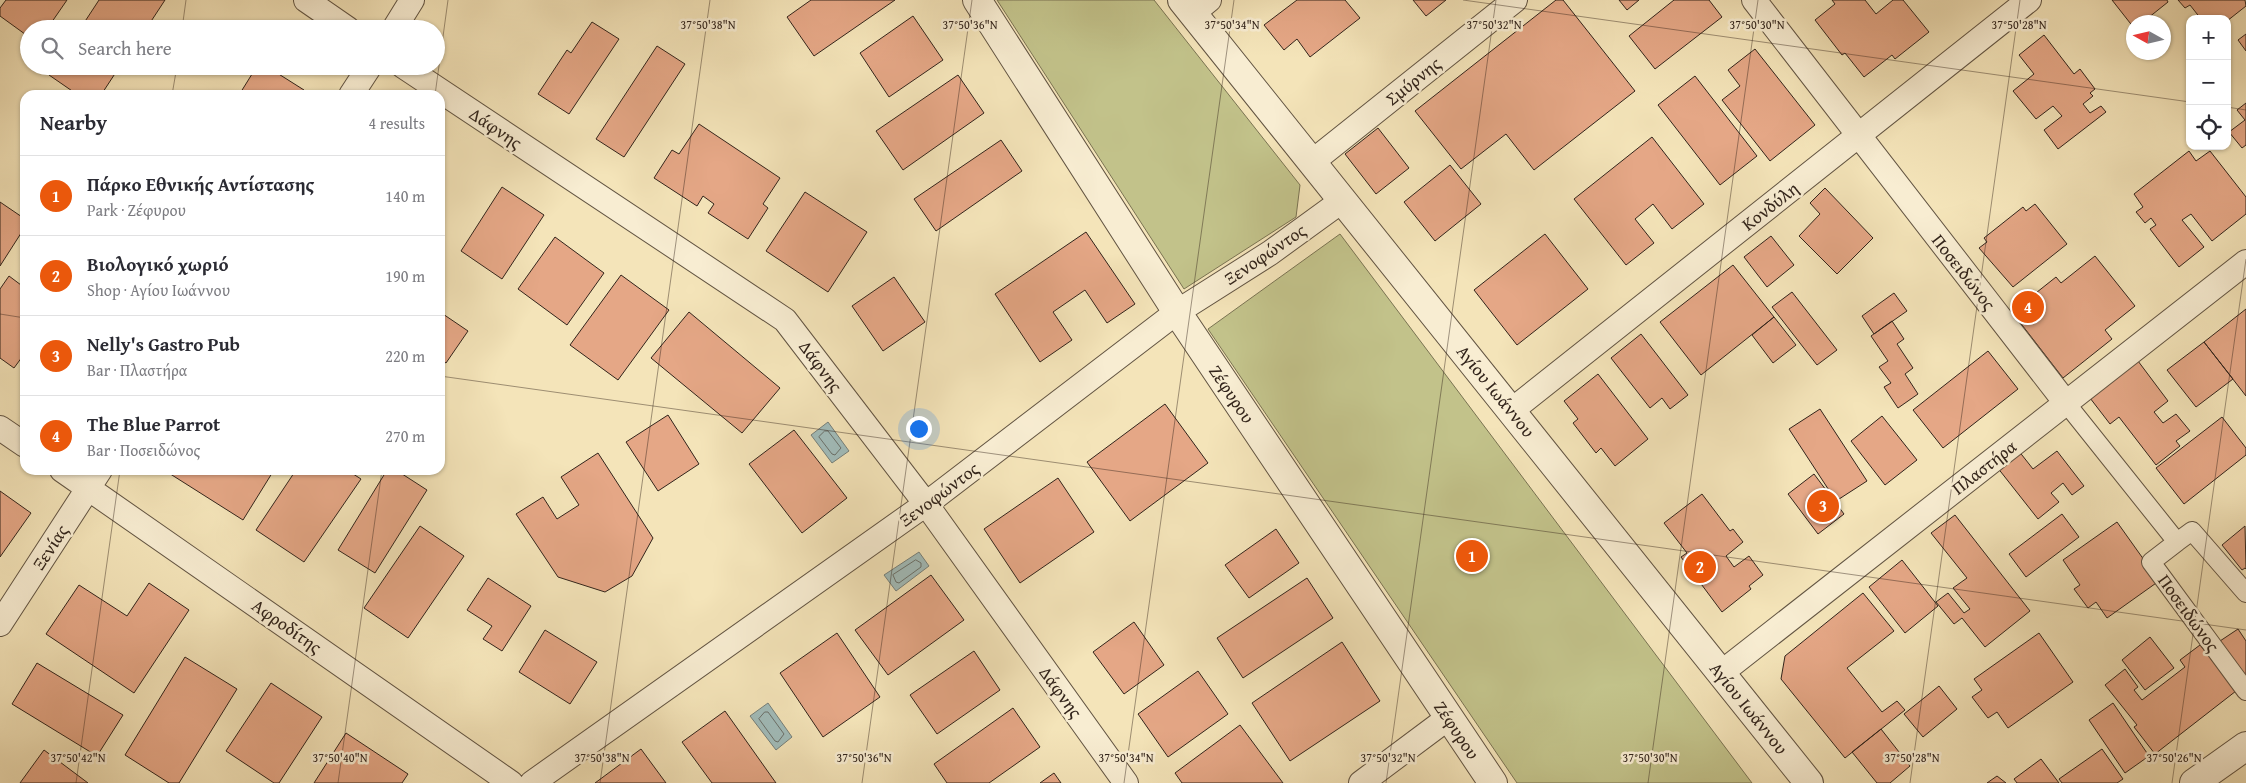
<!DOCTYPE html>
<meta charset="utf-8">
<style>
:root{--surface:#fff;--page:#f7f7f7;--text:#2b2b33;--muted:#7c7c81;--line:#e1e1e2;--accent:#ea580c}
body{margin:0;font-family:"Gentium Book Plus",serif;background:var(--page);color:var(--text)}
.controls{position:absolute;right:15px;top:15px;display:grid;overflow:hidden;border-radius:10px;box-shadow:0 1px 4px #0004}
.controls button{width:45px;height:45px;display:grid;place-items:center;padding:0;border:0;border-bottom:1px solid var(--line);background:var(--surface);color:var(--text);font:25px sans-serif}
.compass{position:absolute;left:2126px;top:15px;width:45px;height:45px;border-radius:50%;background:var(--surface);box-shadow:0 1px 4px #0004;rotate:278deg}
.you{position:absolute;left:918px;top:428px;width:18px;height:18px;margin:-12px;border:4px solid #fff;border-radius:50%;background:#1a73e8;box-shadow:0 0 0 8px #1a73e833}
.badge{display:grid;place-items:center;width:32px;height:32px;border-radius:50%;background:var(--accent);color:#fff;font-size:16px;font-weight:700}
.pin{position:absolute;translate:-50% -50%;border:2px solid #fff;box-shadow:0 1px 5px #0006}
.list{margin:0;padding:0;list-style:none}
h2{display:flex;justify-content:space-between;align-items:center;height:65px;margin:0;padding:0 20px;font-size:21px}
h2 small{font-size:16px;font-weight:400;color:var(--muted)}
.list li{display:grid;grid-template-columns:32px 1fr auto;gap:15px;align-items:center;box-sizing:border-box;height:80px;padding:0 20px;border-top:1px solid var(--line)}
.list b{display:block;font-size:19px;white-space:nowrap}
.list p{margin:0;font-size:16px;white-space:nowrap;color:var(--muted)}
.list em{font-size:16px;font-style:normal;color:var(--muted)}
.icon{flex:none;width:28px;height:28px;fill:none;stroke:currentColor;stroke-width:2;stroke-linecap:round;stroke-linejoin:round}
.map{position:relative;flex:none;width:2246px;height:783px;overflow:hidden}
.search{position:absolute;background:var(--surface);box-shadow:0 1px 4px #0004;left:20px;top:20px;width:425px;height:55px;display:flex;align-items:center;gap:12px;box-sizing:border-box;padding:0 18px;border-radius:28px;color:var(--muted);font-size:19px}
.panel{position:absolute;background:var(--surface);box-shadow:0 1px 4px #0004;left:20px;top:90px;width:425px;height:385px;border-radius:15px}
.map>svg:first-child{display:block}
</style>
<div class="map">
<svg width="2246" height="783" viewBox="0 0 2246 783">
<rect width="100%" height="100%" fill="#f4e4b9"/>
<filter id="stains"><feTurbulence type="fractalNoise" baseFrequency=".004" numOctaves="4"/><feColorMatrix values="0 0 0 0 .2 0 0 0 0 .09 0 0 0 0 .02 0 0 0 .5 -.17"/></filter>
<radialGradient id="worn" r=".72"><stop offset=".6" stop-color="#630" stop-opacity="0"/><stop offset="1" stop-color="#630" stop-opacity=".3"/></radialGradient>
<!-- green -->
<path fill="#c2c28a" stroke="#7a7352" d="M997 0H1154L1300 185 1296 217 1184 289Z
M1340 234 1752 783H1517L1208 329Z"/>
<!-- water -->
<path fill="#a1bcba" stroke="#757f7a" d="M828 422 849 451 832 463 811 435Z
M919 552 929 566 896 591 884 575Z
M768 703 792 737 776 750 750 716Z"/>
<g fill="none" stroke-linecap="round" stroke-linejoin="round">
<!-- shore -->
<path stroke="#6a706a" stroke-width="1" d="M825 431H828L841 448 835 455 832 454 819 437Z
M916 560 921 563V567L899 583 896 582 893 575Z
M765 712H768L784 734 778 742 775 741 759 719Z"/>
</g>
<!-- building -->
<path fill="#e5a786" stroke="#32241b" d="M6 0H67L47 29H29V37L0 16V8Z
M99 0H165L146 29H80Z
M811 0H895L814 56 787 17Z
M1297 0H1345L1360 18 1310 57 1297 39 1284 50 1264 25Z
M1413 0H1446L1426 16Z
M1556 0H1563L1635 91 1534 170 1506 134 1461 169 1415 111Z
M1619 0H1639L1627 10Z
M1674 0H1709L1722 17 1655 69 1629 36Z
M1832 0H1865L1876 14 1893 0H1903L1929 32 1895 59 1892 55 1864 77 1845 53 1842 55 1815 20 1835 4Z
M2112 0H2167L2168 2 2143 22H2134V28Z
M2178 0H2245L2246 6 2227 21V19H2201L2190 5 2185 8Z
M913 16 943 60 889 97 860 53Z
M592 22 619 39 569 114 538 94 567 50 571 53Z
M2246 34V51L2238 40Z
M2044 35 2074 74 2080 69 2095 89 2090 93 2093 96 2083 104 2090 113 2101 106 2106 112 2058 149 2044 130 2062 116 2053 106 2036 119 2013 91 2034 74 2019 55Z
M657 46 685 64 624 157 596 139Z
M1755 49 1815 125 1770 161 1722 100 1740 86 1728 70Z
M55 66H120L101 95H78L49 75Z
M257 66H266L304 90 301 95H239Z
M958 75 984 113 903 170 876 131Z
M1695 76 1757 156 1720 185 1658 105Z
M2246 103V145L2242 148 2229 132 2245 120 2237 110Z
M699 124 780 178 763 204 768 208 748 239 708 213 714 204 703 196 697 206 654 178 672 150 679 154Z
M1378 128 1409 168 1376 194 1345 154Z
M1652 137 1704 204 1672 229 1653 204 1635 219 1654 243 1626 265 1574 199Z
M1001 140 1022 171 936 231 914 199Z
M2189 151 2196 161 2210 151 2246 197V214L2212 241 2191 214 2182 220 2204 247 2179 267 2150 229 2156 225 2151 218 2145 223 2136 212 2143 207 2134 194Z
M1450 165 1481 204 1435 241 1404 202Z
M502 187 544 215 502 279 461 251Z
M1825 188 1873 238 1837 274 1799 236 1820 214 1810 203Z
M805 192 867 232 828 292 766 251Z
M0 202 25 219V227L0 266Z
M2035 204 2067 244 2013 287 1979 248 1987 242 1984 238 2023 207 2026 211Z
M1086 232 1135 304 1107 323 1085 290 1053 312 1072 340 1040 362 995 294Z
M1545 234 1588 289 1517 345 1474 290Z
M1771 236 1794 265 1767 287 1744 257Z
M555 237 604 273 567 325 518 289Z
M2095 256 2135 306 2105 330 2112 339 2063 378 2012 312 2056 277 2061 283Z
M1733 265 1774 317 1701 375 1660 322Z
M621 275 669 310 618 380 570 345Z
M9 276 25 288V353L14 368 0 358V289Z
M894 277 925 322 883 351 852 306Z
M1792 292 1837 350 1817 365 1772 307Z
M1894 293 1907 311 1874 334 1862 316Z
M2246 309V396L2204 342Z
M440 312 468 331 446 363 440 359Z
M689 312 780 388 742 433 651 358Z
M1774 317 1796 345 1773 363 1752 335Z
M1892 321 1904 339 1897 344 1913 368 1905 374 1918 394 1898 408 1884 387 1891 383 1879 367 1888 361 1871 336Z
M1641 334 1688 395 1670 409 1662 398 1650 408 1611 358Z
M2204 342 2233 379 2196 407 2167 370Z
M1988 351 2018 389 1943 448 1913 410Z
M2138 361 2168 401 2154 412 2163 423 2176 414 2190 431 2176 441 2180 446 2156 465 2119 417 2110 424 2090 398Z
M1598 374 1648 439 1615 466 1601 448 1596 453 1573 423 1578 419 1564 401Z
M1165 404 1208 463 1130 521 1087 462Z
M1820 409 1867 481 1836 501 1789 429Z
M668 415 699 464 658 491 626 442Z
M1882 416 1917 460 1885 485 1851 441Z
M2222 417 2246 448V455L2184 504 2156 468Z
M794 430 847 498 802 533 749 464Z
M2018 450 2033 469 2057 451 2084 486 2072 495 2063 483 2051 493 2059 502 2038 519 1997 467Z
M598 453 653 538 632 576 605 592 558 577 516 514 543 497 557 519 579 505 561 477Z
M164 470H274L243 520Z
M296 470H347L361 479 304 562 256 530Z
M387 470H396L427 490 375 573 338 550Z
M1814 474 1844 514 1818 534 1788 494Z
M1058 478 1094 532 1020 583 984 529Z
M0 491 31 513 0 557Z
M1702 494 1730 531 1733 529 1743 542 1726 556 1734 567 1749 556 1763 575 1749 586 1751 589 1722 612 1681 557 1687 553 1664 523Z
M2062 514 2079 537 2026 577 2009 554Z
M1955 515 2030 611 1985 647 1962 618 1954 624 1936 602 1948 593 1964 613 1970 609 1953 588 1967 578 1931 533Z
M2117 522 2159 581 2107 618 2096 602 2088 608 2074 589 2080 585 2063 560Z
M420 526 464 556 408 638 364 608Z
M2245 526 2246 569 2245 568 2242 570 2222 545Z
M1276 529 1299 563 1249 598 1225 565Z
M1902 560 1938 606 1905 633 1869 587Z
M931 575 964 620 888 675 855 630Z
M488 578 531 606 502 651 483 639 492 626 467 610Z
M1307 578 1333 618 1243 678 1217 638Z
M149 583 189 610 134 693 46 634 79 585 127 616Z
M1863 593 1894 631 1847 668 1882 712 1897 701 1905 710 1845 758 1781 679 1785 656Z
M1134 622 1164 665 1124 694 1093 652Z
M2238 629 2246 641V681L2217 643Z
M545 630 597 662 570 704 519 672Z
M837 633 880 697 823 737 780 673Z
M2039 633 2073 682 2008 728 1997 712 1988 718 1972 697 1982 690 1974 679Z
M2150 637 2174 668 2145 690 2122 660Z
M1342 642 1380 701 1290 761 1252 703Z
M2200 645 2236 691 2155 754 2134 727 2137 725 2105 685 2125 669 2138 687 2134 690 2142 700 2185 667 2180 660Z
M974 651 1000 690 937 734 910 695Z
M185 657 237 689 179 783H169L125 755Z
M37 663 123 715 97 756 12 704Z
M1198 671 1228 714 1168 757 1138 714Z
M271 683 322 717 279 783H274L226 751Z
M1939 686 1957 709 1923 737 1904 714Z
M2113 703 2149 756 2125 773 2089 720Z
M1013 708 1040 747 989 783H947L934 764Z
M725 711 776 783H712L682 742Z
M1240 725 1283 783H1182L1175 773Z
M1881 729 1910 766 1890 783H1877L1852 752Z
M346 733 408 774 402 783H314Z
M641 749 666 783H595Z
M2102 749 2123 779 2117 783H2062L2059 779Z
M44 750 88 783H20Z
M2041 759 2059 783H2017L2014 779Z
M1054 773 1061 783H1040Z
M1997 776 2006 783H1987Z"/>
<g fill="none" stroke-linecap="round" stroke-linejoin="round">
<defs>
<path id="pedestrian" d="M2066 403 2177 542 2192 531 2246 593
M2177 542 2151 562 2246 691"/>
<path id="minor" d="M306 0 348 29
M1754 0 2066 403
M1193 13 1209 0
M394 29 412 0
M403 66 785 320 926 504 1126 783
M351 95 370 66
M1312 162 1515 0
M1511 411 2029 0
M0 428 25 445
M62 470 511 783
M0 624 100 470
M1721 673 2246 262
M532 783 926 504 1177 312 1270 253 1343 200
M1361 783 1448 718"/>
<path id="tertiary" d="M977 0 1177 312 1493 783
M1182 0 1809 783
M2194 783 2246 746"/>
</defs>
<!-- pedestrian casing -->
<use href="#pedestrian" stroke="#625442" stroke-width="20"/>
<!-- minor casing -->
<use href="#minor" stroke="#625442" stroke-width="26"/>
<!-- tertiary casing -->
<use href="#tertiary" stroke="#625442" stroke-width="30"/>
<!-- pedestrian -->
<use href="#pedestrian" stroke="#f8edd2" stroke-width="18"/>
<!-- minor -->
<use href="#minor" stroke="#f8edd2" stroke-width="24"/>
<!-- tertiary -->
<use href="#tertiary" stroke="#f8edd2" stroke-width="28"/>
</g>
<!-- ticks -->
<path fill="none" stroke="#32241b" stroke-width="1" stroke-opacity="0.45" d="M1463 0 2190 102M182 29 186 0M172 95 177 66M435 95 448 0M2227 107 2246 110M0 314 25 318M440 376 2246 630M76 783 120 470M338 783 382 470M600 783 710 0M862 783 972 0M1124 783 1234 0M1386 783 1496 0M1648 783 1758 0M1910 783 2020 0M2172 783 2246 259"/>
<g text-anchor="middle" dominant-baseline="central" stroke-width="5" stroke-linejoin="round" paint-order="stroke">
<!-- street labels -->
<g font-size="18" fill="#32241b" stroke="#f8edd2">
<text transform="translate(1413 81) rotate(-39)">Σμύρνης</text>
<text transform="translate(496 128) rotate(34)">Δάφνης</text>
<text transform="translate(1770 206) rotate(-38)">Κονδύλη</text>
<text transform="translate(1265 254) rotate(-34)">Ξενοφώντος</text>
<text transform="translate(1964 272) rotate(52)">Ποσειδώνος</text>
<text transform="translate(821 366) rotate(53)">Δάφνης</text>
<text transform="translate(1496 391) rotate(51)">Αγίου Ιωάννου</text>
<text transform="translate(1232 394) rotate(56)">Ζέφυρου</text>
<text transform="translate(1984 467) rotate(-38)">Πλαστήρα</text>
<text transform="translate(939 494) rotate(-37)">Ξενοφώντος</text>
<text transform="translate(50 547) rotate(-57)">Ξενίας</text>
<text transform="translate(2189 613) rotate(54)">Ποσειδώνος</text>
<text transform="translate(287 626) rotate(35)">Αφροδίτης</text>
<text transform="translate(1061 692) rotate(54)">Δάφνης</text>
<text transform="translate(1749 708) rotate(51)">Αγίου Ιωάννου</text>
<text transform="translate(1457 730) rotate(56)">Ζέφυρου</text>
</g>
</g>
<g font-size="12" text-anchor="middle" fill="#32241b" stroke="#f8edd2" stroke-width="5" stroke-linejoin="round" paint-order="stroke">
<text x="708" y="29">37°50'38"N</text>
<text x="970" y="29">37°50'36"N</text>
<text x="1232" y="29">37°50'34"N</text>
<text x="1494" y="29">37°50'32"N</text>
<text x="1757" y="29">37°50'30"N</text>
<text x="2019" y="29">37°50'28"N</text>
<text x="78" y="762">37°50'42"N</text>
<text x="340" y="762">37°50'40"N</text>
<text x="602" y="762">37°50'38"N</text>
<text x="864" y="762">37°50'36"N</text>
<text x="1126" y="762">37°50'34"N</text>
<text x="1388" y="762">37°50'32"N</text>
<text x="1650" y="762">37°50'30"N</text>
<text x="1912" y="762">37°50'28"N</text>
<text x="2174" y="762">37°50'26"N</text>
</g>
<rect width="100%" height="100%" filter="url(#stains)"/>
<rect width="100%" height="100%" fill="url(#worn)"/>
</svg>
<div class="controls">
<button>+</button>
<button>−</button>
<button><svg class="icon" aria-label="locate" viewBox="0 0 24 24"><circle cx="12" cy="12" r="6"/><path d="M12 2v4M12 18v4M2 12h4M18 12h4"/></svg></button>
</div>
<svg class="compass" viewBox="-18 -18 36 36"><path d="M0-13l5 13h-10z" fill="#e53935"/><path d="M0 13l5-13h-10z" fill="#7c7c81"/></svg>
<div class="you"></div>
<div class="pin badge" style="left:1472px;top:556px">1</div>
<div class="pin badge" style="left:1700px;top:567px">2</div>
<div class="pin badge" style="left:1823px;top:506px">3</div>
<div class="pin badge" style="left:2028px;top:307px">4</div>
<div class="search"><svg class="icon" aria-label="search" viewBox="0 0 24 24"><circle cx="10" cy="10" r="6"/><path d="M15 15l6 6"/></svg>Search here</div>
<section class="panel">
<h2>Nearby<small>4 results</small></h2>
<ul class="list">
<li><span class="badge">1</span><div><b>Πάρκο Εθνικής Αντίστασης</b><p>Park · Ζέφυρου</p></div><em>140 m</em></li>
<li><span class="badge">2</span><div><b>Βιολογικό χωριό</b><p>Shop · Αγίου Ιωάννου</p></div><em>190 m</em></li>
<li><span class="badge">3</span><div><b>Nelly's Gastro Pub</b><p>Bar · Πλαστήρα</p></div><em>220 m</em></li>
<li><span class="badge">4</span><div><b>The Blue Parrot</b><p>Bar · Ποσειδώνος</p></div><em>270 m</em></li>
</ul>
</section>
</div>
